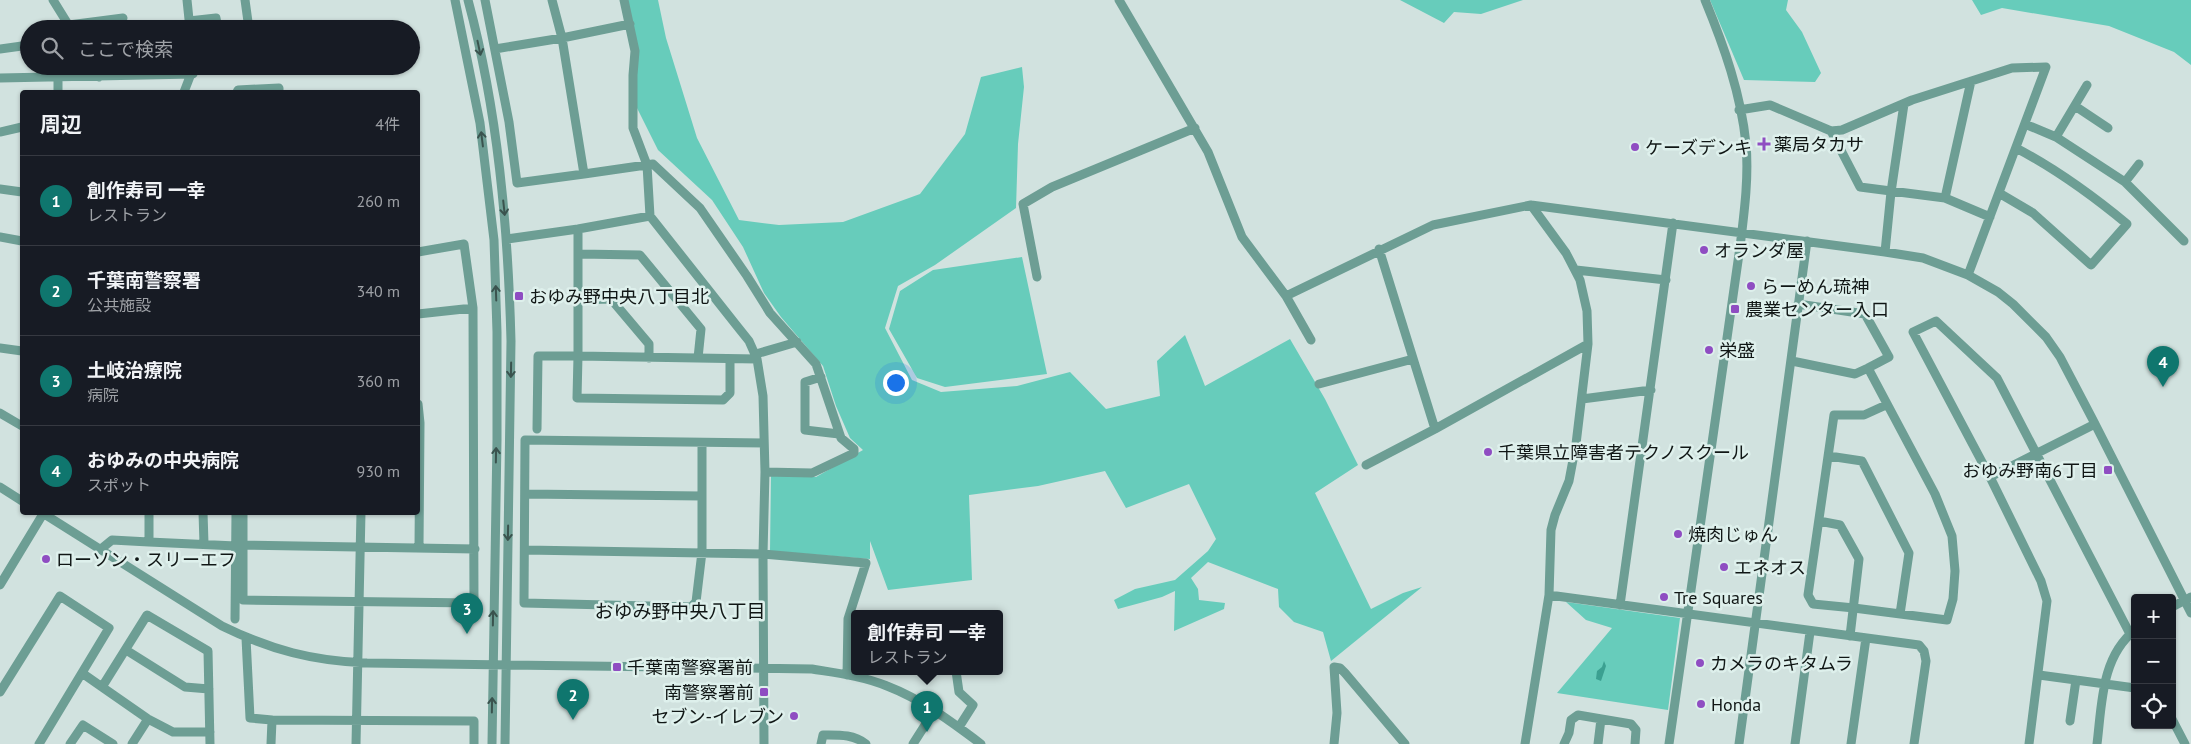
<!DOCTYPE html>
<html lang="ja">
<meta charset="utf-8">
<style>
:root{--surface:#171b24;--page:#20242c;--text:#f1f3f6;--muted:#9ea1a6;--line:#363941;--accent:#0f766e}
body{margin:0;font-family:"PT Sans","Noto Sans JP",sans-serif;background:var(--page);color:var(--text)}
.controls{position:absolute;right:15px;bottom:15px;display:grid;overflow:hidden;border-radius:5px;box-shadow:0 1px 4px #0004}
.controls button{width:45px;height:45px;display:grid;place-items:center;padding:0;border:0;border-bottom:1px solid var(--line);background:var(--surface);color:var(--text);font:25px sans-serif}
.you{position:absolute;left:895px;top:382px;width:18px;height:18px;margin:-12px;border:4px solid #fff;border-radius:50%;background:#1a73e8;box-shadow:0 0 0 8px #1a73e833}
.badge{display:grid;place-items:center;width:32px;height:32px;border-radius:50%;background:var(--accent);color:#fff;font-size:16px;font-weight:700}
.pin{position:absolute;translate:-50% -41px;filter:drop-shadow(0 1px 2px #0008)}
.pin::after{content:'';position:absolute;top:26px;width:18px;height:15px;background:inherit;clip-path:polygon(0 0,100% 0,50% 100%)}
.popup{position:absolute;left:851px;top:610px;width:152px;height:65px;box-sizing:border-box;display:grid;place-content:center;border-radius:5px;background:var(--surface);filter:drop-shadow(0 1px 4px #0005);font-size:16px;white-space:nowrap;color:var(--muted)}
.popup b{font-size:19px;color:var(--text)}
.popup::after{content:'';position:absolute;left:50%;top:100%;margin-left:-10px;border:10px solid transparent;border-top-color:var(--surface)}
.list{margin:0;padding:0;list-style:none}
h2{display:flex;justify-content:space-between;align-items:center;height:65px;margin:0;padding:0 20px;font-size:21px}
h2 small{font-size:16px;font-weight:400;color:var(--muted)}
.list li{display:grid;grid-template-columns:32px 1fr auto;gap:15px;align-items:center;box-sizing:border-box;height:90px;padding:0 20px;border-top:1px solid var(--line)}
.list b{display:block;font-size:19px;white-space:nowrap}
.list p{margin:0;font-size:16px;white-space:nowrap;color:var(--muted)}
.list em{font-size:16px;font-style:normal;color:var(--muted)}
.icon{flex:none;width:28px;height:28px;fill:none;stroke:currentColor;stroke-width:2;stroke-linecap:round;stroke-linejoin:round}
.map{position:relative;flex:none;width:2191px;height:744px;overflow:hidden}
.search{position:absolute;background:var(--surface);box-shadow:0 1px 4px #0004;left:20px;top:20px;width:400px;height:55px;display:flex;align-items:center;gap:12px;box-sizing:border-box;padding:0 18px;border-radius:28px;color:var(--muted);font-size:19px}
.panel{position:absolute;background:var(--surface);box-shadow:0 1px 4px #0004;left:20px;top:90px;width:400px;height:425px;border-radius:5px}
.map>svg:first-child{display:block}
</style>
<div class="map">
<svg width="2191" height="744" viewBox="0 0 2191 744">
<rect width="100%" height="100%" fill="#d1e2df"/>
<!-- green -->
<path fill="#67ccbb" d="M625 0H658L666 38 697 138 739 220 779 225 843 222 920 194 965 134 981 77 1022 67 1024 87 1018 144 1016 208 935 265 898 286 885 328 912 380 941 392 1017 386 1070 372 1106 409 1160 396 1157 361 1185 335 1205 386 1290 339 1325 399 1358 465 1315 493 1371 609 1403 593 1422 587 1331 661 1323 632 1294 622 1279 607 1278 589 1208 562 1191 578 1198 589 1199 600 1225 603 1224 609 1174 631 1175 591 1162 597 1118 609 1114 600 1135 589 1175 580 1208 551 1216 539 1189 484 1126 508 1105 471 1038 486 969 495 972 580 888 590 870 541V559L770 551 771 475 816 477 863 450 850 438 836 406 823 366 781 317 764 293 743 247 712 200 658 150 634 102 638 56Z
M1400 0H1523L1481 14 1454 12 1444 23Z
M1710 0H1788L1786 10 1802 32 1821 73 1815 82 1744 80Z
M1972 0H2191V65L2174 52 2109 26 2002 8 1981 15Z
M1022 257 1047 374 945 387 917 378 889 329 900 291 933 270Z
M1566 602 1680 618 1668 710 1557 693 1612 628 1586 620Z"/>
<!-- water -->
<path fill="#3ba091" d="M1604 661 1606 666 1601 681 1596 679 1597 671 1602 667Z"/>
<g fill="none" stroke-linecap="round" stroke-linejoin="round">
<!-- minor -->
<path stroke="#6d9e94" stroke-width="9" d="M53 0 71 29
M187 0 190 29
M245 0 249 29
M455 0 480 123 494 240 497 332V440L492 744
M468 0C498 111 508 227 511 341L505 744
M485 0 509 122 517 183 584 174
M552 0 562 38 584 174 653 164 700 208 747 276 770 313 816 364 841 438 854 449V453L812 473 765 472
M624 0 635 51 633 75V128L647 165 650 216
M1119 0 1208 152 1242 237 1286 296 1311 340
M189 21 216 18 218 29
M69 25 123 18
M0 49 29 45
M495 49 562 38 630 24
M93 66 99 77
M58 76V92
M0 78 193 74
M184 92 194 66
M237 92 238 90 279 88V92
M2075 106 2108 128
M1739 110 1770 105 1831 131 1842 130 1912 100 2012 68 2046 67 1968 275
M2025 124 2056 137 2125 182 2184 241
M1831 131 1860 187 1945 198 1990 217
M0 132 22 127
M2056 137 2087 85
M2125 182 2139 164
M0 189 22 192
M1999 193 2033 213 2091 265 2127 224C2092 195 2056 169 2016 148
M1945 198 1971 81
M578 229V356L757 359
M0 237 22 241
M507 239 578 229 650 216 737 326 749 341 757 359 763 396 765 472 763 554 764 744
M1379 249 1435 429
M1885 252 1891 192 1904 104
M579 254 640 255 701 329 698 358
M1576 270 1666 280
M1037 277 1023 204 1052 187 1195 128
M1286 296 1433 225 1531 205 1885 252 1923 258 1968 275 1998 292 2013 304 2046 337 2060 357 2093 420 2191 613
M577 300 611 299 649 344V358
M1798 304 1865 314 1889 357 1868 368
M418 314 473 308
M0 348 22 351
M756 354 797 342
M1792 361 1855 374 1868 368 1935 494 1952 536 1955 571 1953 599 1947 620 1854 608 1813 604 1808 595 1834 415H1864L1886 405
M821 377 805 382V430L839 434
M1319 384 1413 359
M1582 399 1651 390
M418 404 420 423 419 547
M0 413 22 426
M537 429 538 356H578L577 398 723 400 730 393V359
M702 443V552L696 602 691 607 524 603 525 440 764 443
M1829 456 1862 461 1909 553 1900 614
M1366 465 1435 429 1588 344
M1990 477 2095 424
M0 487 22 501
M525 494 702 496
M41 512 222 626C271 650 313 661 367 663L812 669C837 673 863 676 887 686 921 699 952 722 981 744
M149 512V542L236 546
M203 512 204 544
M243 512V600L474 603 473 308 464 244 418 252
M1819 521 1840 525 1859 559 1850 636
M243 545 475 549
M101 549 112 540 149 542
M525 550 763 554 866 563 848 619 847 675
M0 585 43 514
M1549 595 1919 645 1924 651 1926 661 1914 744
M1620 605 1673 223
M2172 607 2191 597
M235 619 236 512
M246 638 250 718 272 720 271 744
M126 650 185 687 209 689
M956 671 959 692 973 705 959 727
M82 673 102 687
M2039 675 2135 688
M0 692 60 596 109 628 39 744
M2172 719 2185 744
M272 720 474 721V744
M2070 721 2076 680
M210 732H173L148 719 102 687 147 615 208 651 210 744
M70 744 83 725 113 744
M132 744 148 719
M356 744 361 512
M821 744 823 735C839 735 853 734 866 744
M913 744 934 711
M1334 744 1337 713 1334 667 1340 668 1345 673 1405 744
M1525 744 1549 595 1551 530 1555 515 1569 481 1576 444 1588 344 1587 311 1580 280 1566 253 1531 205
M1564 744 1569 733 1571 720 1578 715 1631 724 1636 730 1635 744
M1598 744 1601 719
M1669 744 1740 247C1744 214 1749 178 1746 144 1741 94 1724 46 1705 0
M1739 744 1807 241
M1795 744 1810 632
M1851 744 1866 638
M2029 744 2047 601 2041 581 1990 477 1913 332 1936 321 1997 378 2130 634
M2097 744C2102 704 2101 657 2135 630"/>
</g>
<!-- one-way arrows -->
<defs><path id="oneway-shaft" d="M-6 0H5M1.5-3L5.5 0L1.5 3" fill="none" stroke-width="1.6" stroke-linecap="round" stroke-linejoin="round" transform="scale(1.25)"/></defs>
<g stroke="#3a534e">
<use href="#oneway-shaft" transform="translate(479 48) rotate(78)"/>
<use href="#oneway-shaft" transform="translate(482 139) rotate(-97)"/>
<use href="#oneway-shaft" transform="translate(504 208) rotate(84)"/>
<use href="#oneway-shaft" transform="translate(496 293) rotate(-92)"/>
<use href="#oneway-shaft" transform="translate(511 370) rotate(91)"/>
<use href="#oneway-shaft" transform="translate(496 455) rotate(-89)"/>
<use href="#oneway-shaft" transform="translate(508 533) rotate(91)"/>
<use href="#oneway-shaft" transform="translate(493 618) rotate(-89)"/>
<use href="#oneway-shaft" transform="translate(492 705) rotate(-89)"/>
</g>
<!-- markers -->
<g fill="#8f4dc2" stroke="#def0ec" stroke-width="2">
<path d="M1761.5 136.5h5v5h5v5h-5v5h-5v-5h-5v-5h5z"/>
<circle cx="1635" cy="147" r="5"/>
<circle cx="1704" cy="250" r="5"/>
<circle cx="1751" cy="286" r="5"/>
<rect x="514" y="291" width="10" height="10" rx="2.5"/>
<rect x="1730" y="304" width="10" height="10" rx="2.5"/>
<circle cx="1709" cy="350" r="5"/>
<circle cx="1488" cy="452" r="5"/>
<rect x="2103" y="465" width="10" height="10" rx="2.5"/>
<circle cx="1678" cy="534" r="5"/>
<circle cx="46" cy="559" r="5"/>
<circle cx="1724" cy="567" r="5"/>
<circle cx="1664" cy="597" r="5"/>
<circle cx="1700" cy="663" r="5"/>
<rect x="612" y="662" width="10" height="10" rx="2.5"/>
<rect x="759" y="687" width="10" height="10" rx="2.5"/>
<circle cx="1701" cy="704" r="5"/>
<circle cx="794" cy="716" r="5"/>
</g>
<g text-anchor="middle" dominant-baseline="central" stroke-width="5" stroke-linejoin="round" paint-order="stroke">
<!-- poi labels -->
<g font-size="18" fill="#101615" stroke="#def0ec" text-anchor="start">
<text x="1774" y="144">薬局タカサ</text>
<text x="1645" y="147">ケーズデンキ</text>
<text x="1714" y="250">オランダ屋</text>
<text x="1761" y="286">らーめん琉神</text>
<text x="529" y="296">おゆみ野中央八丁目北</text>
<text x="1745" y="309">農業センター入口</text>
<text x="1719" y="350">栄盛</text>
<text x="1498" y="452">千葉県立障害者テクノスクール</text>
<text x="2098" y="470" text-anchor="end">おゆみ野南6丁目</text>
<text x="1688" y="534">焼肉じゅん</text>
<text x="56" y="559">ローソン・スリーエフ</text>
<text x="1734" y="567">エネオス</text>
<text x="1674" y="597">Tre Squares</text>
<text x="1710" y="663">カメラのキタムラ</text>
<text x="627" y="667">千葉南警察署前</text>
<text x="754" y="692" text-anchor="end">南警察署前</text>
<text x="1711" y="704">Honda</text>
<text x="784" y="716" text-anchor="end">セブン-イレブン</text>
</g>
<!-- neighbourhood labels -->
<g font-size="19" fill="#101615" stroke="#def0ec">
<text x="680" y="611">おゆみ野中央八丁目</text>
</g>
</g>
</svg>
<div class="controls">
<button>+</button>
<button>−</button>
<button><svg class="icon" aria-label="locate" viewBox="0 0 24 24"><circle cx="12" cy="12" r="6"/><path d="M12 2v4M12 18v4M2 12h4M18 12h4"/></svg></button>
</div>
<div class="you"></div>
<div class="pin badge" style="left:927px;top:732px">1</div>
<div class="popup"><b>創作寿司 一幸</b>レストラン</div>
<div class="pin badge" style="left:573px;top:720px">2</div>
<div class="pin badge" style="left:467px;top:634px">3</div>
<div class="pin badge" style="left:2163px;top:387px">4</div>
<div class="search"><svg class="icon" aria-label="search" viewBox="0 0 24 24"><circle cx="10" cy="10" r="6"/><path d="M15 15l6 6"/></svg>ここで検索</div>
<section class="panel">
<h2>周辺<small>4件</small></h2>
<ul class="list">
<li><span class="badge">1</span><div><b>創作寿司 一幸</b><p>レストラン</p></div><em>260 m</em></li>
<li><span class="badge">2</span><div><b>千葉南警察署</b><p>公共施設</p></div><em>340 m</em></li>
<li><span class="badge">3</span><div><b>土岐治療院</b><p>病院</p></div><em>360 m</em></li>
<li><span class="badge">4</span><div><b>おゆみの中央病院</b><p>スポット</p></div><em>930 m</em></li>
</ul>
</section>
</div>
